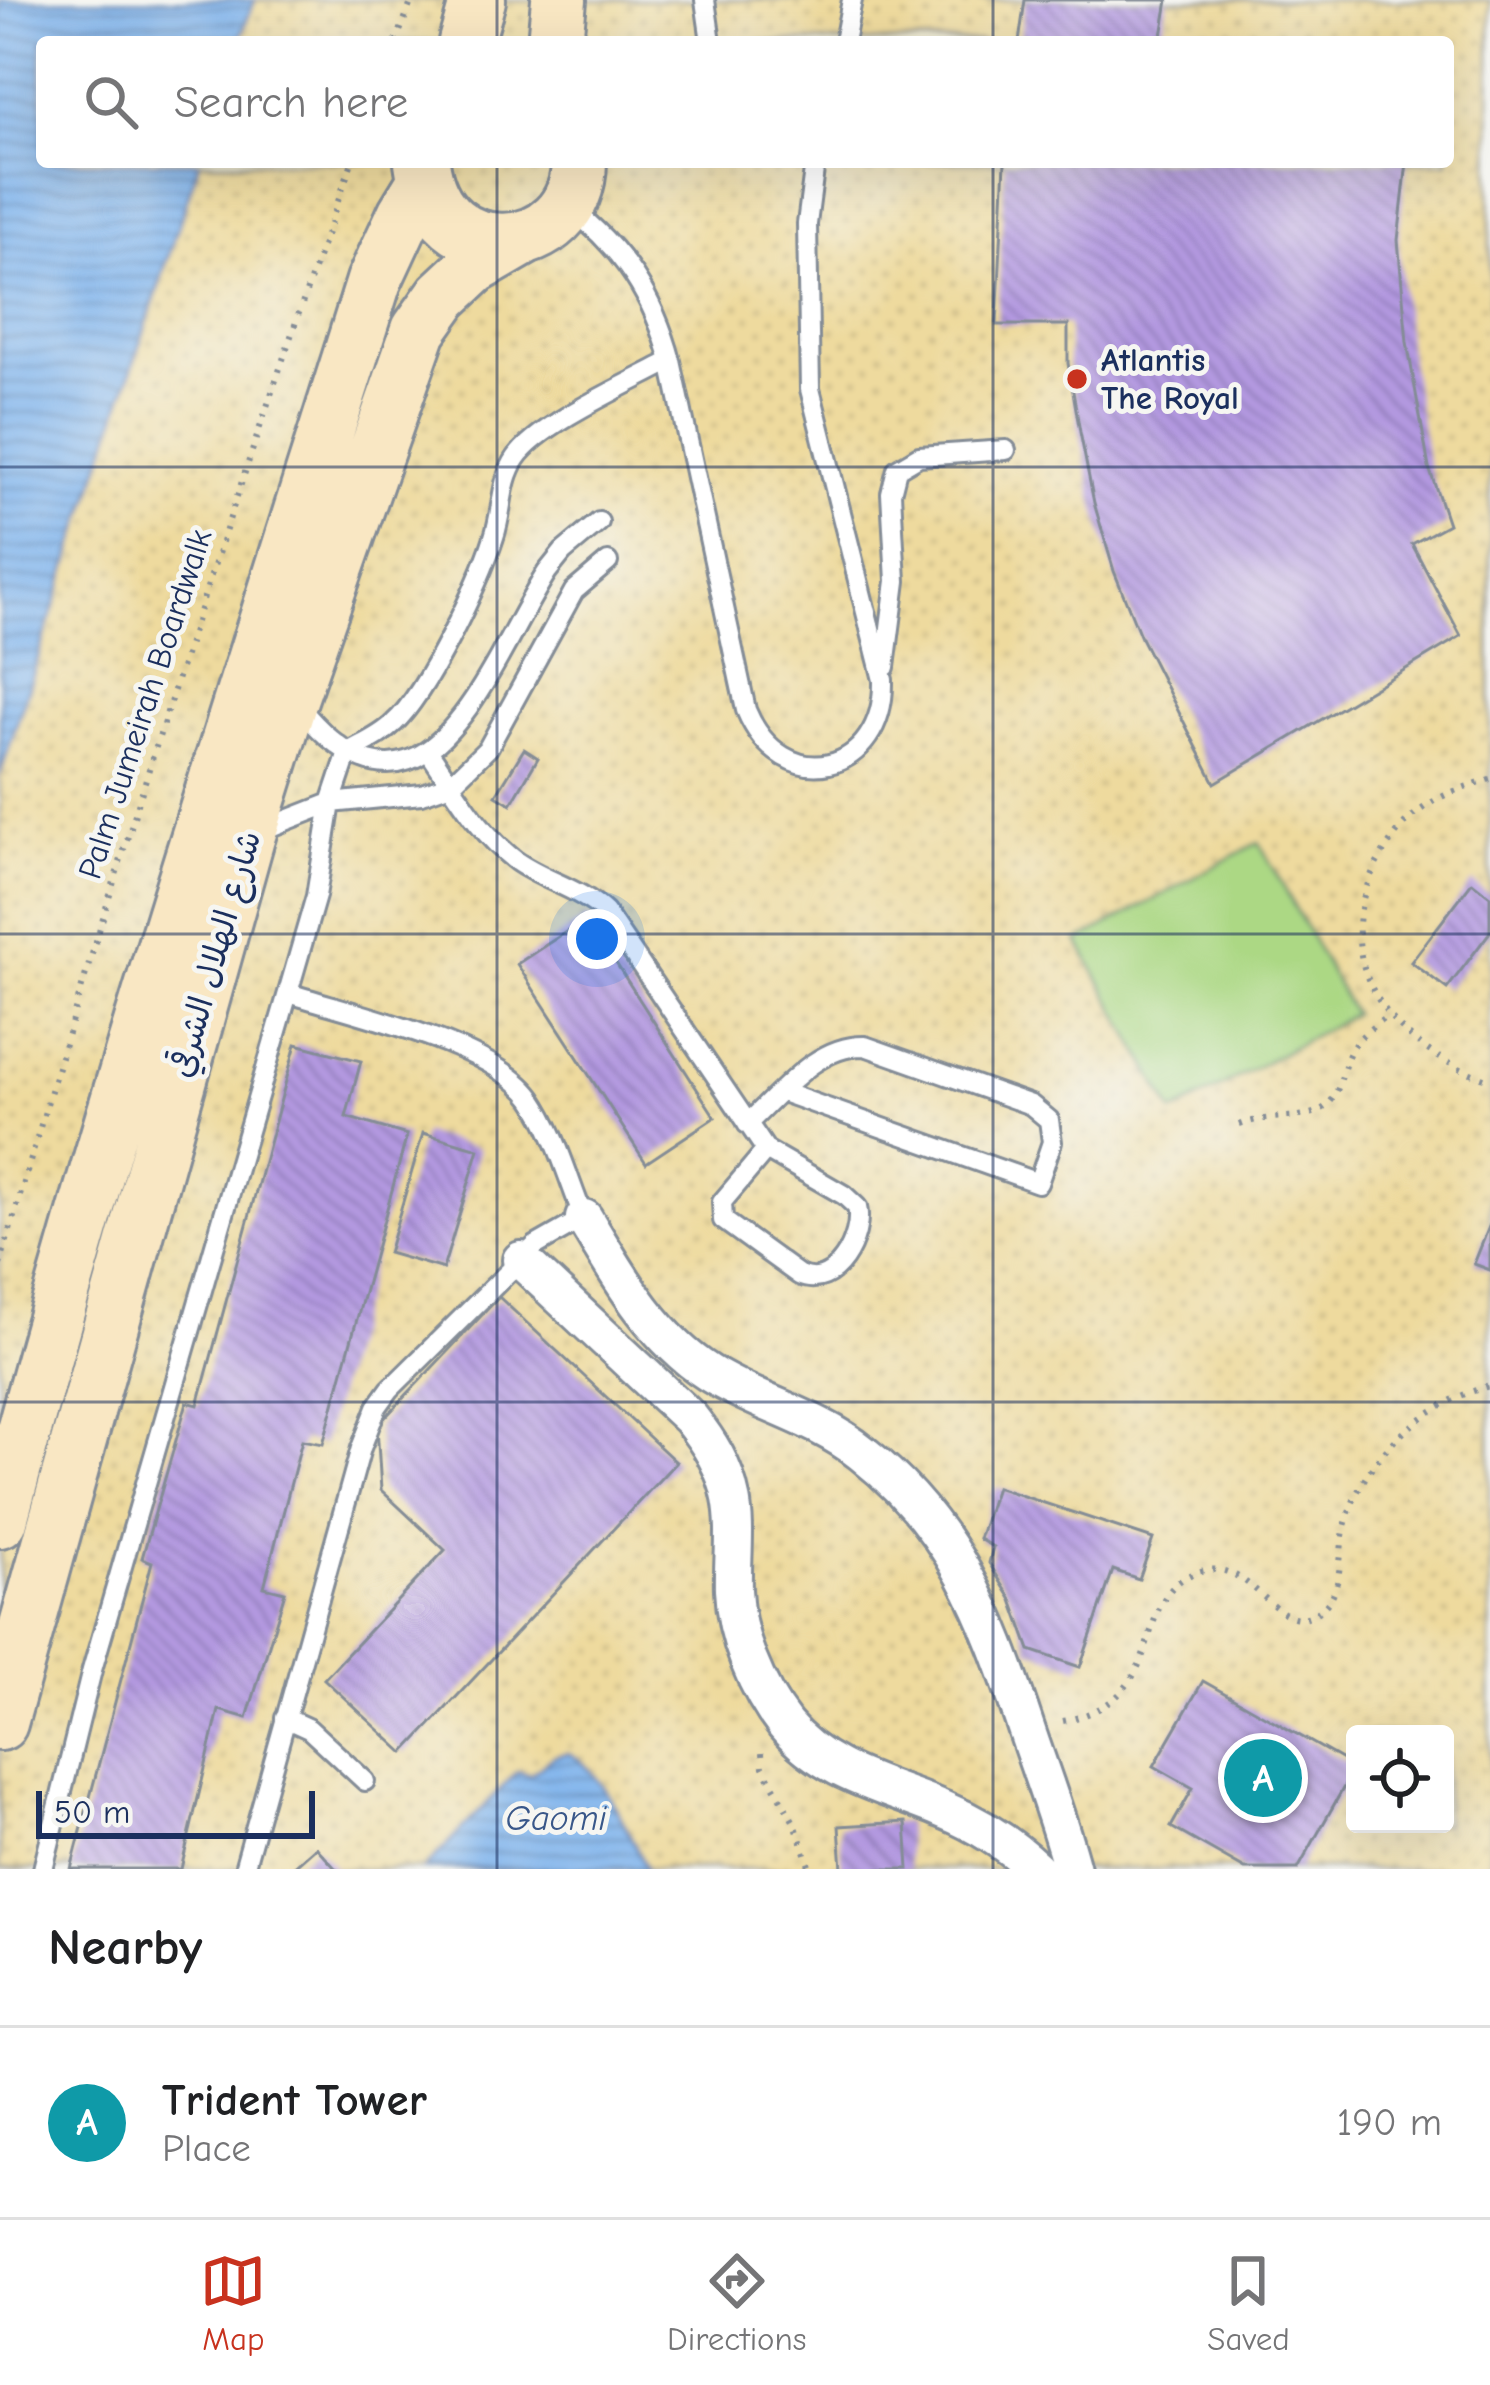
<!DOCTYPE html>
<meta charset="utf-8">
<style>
:root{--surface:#fff;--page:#f6f6f6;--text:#202124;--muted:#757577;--line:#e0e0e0;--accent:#c8321e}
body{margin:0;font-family:"Comic Neue","Playpen Sans Arabic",sans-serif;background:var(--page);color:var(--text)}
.controls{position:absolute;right:36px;bottom:36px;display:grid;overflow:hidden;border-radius:12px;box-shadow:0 12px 48px #0002}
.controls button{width:108px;height:108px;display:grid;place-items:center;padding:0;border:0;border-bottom:3px solid var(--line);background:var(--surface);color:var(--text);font:60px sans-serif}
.scale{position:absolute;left:36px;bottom:30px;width:279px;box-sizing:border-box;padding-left:12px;border:6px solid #1b2f5e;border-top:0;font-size:33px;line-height:42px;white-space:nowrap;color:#1b2f5e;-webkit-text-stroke:9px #f6f6f2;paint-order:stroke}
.you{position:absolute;left:597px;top:939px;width:42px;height:42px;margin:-30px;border:9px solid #fff;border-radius:50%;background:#1a73e8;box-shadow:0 0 0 18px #1a73e833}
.badge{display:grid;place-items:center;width:78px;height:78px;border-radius:50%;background:var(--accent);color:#fff;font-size:39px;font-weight:700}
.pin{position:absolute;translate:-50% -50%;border:6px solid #fff;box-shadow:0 3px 12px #0006}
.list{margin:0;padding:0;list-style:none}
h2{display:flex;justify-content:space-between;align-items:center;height:156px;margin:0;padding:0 48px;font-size:51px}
h2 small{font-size:39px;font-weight:400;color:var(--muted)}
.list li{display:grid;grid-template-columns:78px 1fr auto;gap:36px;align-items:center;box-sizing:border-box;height:192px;padding:0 48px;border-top:3px solid var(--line)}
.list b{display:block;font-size:45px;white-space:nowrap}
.list p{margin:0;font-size:39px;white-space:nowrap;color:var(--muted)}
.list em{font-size:39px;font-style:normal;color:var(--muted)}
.icon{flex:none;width:66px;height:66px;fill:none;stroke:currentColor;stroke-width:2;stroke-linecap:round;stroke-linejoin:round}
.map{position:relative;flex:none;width:1490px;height:1869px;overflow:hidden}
.search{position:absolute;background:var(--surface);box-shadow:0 12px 48px #0002;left:36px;right:36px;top:36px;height:132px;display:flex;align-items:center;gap:30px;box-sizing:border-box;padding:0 42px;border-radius:12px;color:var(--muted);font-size:45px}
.sheet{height:348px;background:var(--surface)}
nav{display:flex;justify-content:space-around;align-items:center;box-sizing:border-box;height:168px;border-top:3px solid var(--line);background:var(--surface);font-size:33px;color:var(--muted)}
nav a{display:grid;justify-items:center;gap:6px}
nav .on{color:var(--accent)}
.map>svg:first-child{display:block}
</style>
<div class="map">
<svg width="1490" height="1869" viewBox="0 0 1490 1869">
<defs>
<pattern id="sand-dots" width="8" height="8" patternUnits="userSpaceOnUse" patternTransform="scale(3)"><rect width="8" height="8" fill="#eeda9e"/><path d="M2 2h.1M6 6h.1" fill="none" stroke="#ccbb8a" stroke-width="1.8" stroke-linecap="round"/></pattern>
<pattern id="water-rules" width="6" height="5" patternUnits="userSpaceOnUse" patternTransform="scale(3)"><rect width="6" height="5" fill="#7fb3ec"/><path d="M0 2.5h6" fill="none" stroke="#6792c2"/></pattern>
<pattern id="building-back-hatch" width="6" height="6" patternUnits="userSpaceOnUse" patternTransform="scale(3)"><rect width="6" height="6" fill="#b399e0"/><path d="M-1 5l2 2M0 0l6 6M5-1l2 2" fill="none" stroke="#917db9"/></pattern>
</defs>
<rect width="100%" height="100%" fill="#f6f6f2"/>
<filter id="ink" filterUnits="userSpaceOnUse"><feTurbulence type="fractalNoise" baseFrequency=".00833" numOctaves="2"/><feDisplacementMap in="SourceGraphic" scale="24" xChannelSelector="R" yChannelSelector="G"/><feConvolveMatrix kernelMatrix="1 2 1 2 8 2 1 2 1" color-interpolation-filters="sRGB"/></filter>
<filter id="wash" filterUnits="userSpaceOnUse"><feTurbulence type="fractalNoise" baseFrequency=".004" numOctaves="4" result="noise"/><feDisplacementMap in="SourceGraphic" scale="48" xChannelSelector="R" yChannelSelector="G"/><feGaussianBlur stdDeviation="2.7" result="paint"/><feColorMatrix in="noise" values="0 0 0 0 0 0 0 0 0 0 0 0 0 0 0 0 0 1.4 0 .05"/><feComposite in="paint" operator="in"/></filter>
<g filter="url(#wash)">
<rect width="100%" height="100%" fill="#ede8cf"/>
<!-- sand -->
<path fill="url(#sand-dots)" stroke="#84847e" stroke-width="3" fill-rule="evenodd" d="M255 0H1490V1869H0V775L199 162H1448V42H238ZM1355 1734H1445V1824H1355Z"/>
<!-- garden -->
<path fill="#acd884" stroke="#648471" stroke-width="3" d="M1259 842 1353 1014 1173 1113 1078 941Z"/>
<!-- water -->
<path fill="url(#water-rules)" stroke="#4d71a5" stroke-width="3" d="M0 0H255L238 42H42V162H199L0 775Z
M568 1753C601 1767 631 1837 646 1869H424L518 1771 530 1775 554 1756Z"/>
<g id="blocks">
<!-- building -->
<path fill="url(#building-back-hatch)" d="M1025 0H1168L1161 42H1019Z
M1005 162H1407L1398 240 1407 342 1429 468 1448 524 1412 544 1461 636 1215 783 1141 638 1114 571 1094 503 1080 432 1068 363V325H997Z
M524 749 538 758 511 804 496 795Z
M1472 882 1490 896V932L1447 989 1411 962Z
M587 918 715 1117 646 1163 517 964Z
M296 1044 361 1061 346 1117 407 1135 323 1444 302 1440 264 1587 285 1592 247 1718 219 1710 181 1869H71L152 1562 142 1558 187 1402 198 1405Z
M423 1133 479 1149 443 1269 388 1253Z
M1490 1224V1270L1474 1264Z
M499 1297 676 1462 404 1753 324 1679 445 1550 381 1490 377 1426Z
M996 1487 1153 1539 1139 1579 1113 1570 1080 1667 1030 1650 1012 1600 989 1563 993 1547 979 1539Z
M1203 1681 1355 1767 1298 1869H1245L1171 1827 1193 1788 1154 1766Z
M906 1822 909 1869H842L839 1826Z
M316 1847 336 1869H291Z"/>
</g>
</g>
<g filter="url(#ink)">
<use href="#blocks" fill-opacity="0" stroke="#848c96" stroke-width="3"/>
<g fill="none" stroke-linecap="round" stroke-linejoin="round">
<defs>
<path id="lane" d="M705 0 711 42
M844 42 852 0
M570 208C623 249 654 297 671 361L746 710C783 799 885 775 883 680L810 389 807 224 815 162
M885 667 896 581 891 493 897 469 919 456 1006 450
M297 704C425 863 487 666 547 572L563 552 599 522
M429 752C455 790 479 833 516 861 544 881 579 888 605 912L766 1150 844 1195 857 1207C864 1236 835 1292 799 1275L723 1220 722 1202 766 1150
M262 830 331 803 422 794 451 784 488 748 574 591 608 562
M747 1124C781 1093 816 1045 865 1046L1031 1105 1049 1120 1052 1142 1038 1183 782 1092
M285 1718 309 1729 365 1781
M43 1869 92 1670 316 896 331 803 348 752C364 743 381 736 394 723 427 693 480 581 494 537 503 511 500 481 516 458 540 423 631 383 671 361
M244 1869 361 1448 377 1407 390 1389 535 1246 584 1218C568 1179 556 1133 532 1098 493 1044 354 1014 289 993"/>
<path id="street" d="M584 1218C617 1273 652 1337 709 1373 758 1404 816 1416 862 1453 954 1525 988 1615 1024 1722 1040 1771 1059 1819 1072 1869
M521 1260 690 1418C709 1442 725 1467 731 1498 737 1529 732 1559 733 1590 735 1636 756 1688 785 1725 825 1774 888 1786 944 1810 978 1824 1009 1844 1036 1869"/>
<path id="secondary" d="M466 42 478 0
M555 42 559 0
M422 162C436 274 578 260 579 162
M0 1520C110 1102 244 693 374 281L405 214 424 183
M0 1723 247 838 291 696 419 330 443 296 474 267 524 238"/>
</defs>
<!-- lane casing -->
<use href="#lane" stroke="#848c96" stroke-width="24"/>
<!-- street casing -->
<use href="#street" stroke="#848c96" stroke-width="42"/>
<!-- secondary casing -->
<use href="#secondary" stroke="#848c96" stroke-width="60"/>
<!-- path -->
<path stroke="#848c96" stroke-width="6" stroke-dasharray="3 9" stroke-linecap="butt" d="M396 42 412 0
M1490 779C1466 786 1442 794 1422 809 1402 822 1386 846 1375 867 1326 967 1395 1050 1490 1080
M1240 1125C1268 1114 1296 1120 1316 1112 1344 1101 1339 1068 1353 1047 1361 1034 1377 1024 1389 1015
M0 1265C107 894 222 526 352 162
M1063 1721C1171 1699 1130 1606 1188 1576 1254 1542 1275 1653 1325 1606 1342 1589 1339 1558 1343 1536 1356 1463 1421 1403 1490 1386
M762 1753 763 1767 796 1826 810 1869"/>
<!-- lane -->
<use href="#lane" stroke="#fff" stroke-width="18"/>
<!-- street -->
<use href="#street" stroke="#fff" stroke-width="36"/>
<!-- secondary -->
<use href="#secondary" stroke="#f9e7c3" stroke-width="54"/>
</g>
</g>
<!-- grid -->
<path fill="none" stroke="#1b2f5e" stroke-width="3" stroke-opacity="0.55" d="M497 0V42M993 0V42M497 162V1869M993 162V1869M0 467H1490M0 934H1490M0 1402H1490"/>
<!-- markers -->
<circle fill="#c8321e" stroke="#f6f6f2" stroke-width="4.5" cx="1077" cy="379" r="12"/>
<g text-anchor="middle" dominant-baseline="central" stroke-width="10" stroke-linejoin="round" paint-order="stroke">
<!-- poi labels -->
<g font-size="33" font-weight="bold" fill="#1b2f5e" stroke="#f6f6f2" text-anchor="start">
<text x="1101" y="360">Atlantis<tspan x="1101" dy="38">The Royal</tspan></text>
</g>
<!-- street labels -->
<g font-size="33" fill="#1b2f5e" stroke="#f6f6f2">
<text transform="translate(145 704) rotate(-72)">Palm Jumeirah Boardwalk</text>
<text transform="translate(215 954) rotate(-74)">شارع الهلال الشرقي</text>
</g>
<!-- water labels -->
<g font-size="36" font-style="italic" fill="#395789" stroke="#f6f6f2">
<text x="556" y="1818">Gaomi</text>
</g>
</g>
</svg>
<div class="controls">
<button><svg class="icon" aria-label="locate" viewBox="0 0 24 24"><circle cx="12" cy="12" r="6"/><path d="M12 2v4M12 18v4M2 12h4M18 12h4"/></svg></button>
</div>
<div class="scale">50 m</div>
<div class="you"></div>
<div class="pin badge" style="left:1263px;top:1778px;background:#0f9aa8">A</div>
<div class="search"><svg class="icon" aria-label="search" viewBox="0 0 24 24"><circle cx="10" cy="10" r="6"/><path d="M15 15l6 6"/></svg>Search here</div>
</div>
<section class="sheet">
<h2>Nearby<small></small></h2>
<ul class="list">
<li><span class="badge" style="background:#0f9aa8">A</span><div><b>Trident Tower</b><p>Place</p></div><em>190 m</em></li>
</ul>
</section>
<nav>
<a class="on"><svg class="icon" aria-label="map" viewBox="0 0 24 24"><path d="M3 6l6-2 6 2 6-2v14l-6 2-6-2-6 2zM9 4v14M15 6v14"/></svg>Map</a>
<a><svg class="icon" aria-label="directions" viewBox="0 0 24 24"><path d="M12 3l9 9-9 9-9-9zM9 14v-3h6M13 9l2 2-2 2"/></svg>Directions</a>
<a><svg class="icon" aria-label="saved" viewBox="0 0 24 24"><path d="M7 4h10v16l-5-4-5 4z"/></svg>Saved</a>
</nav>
